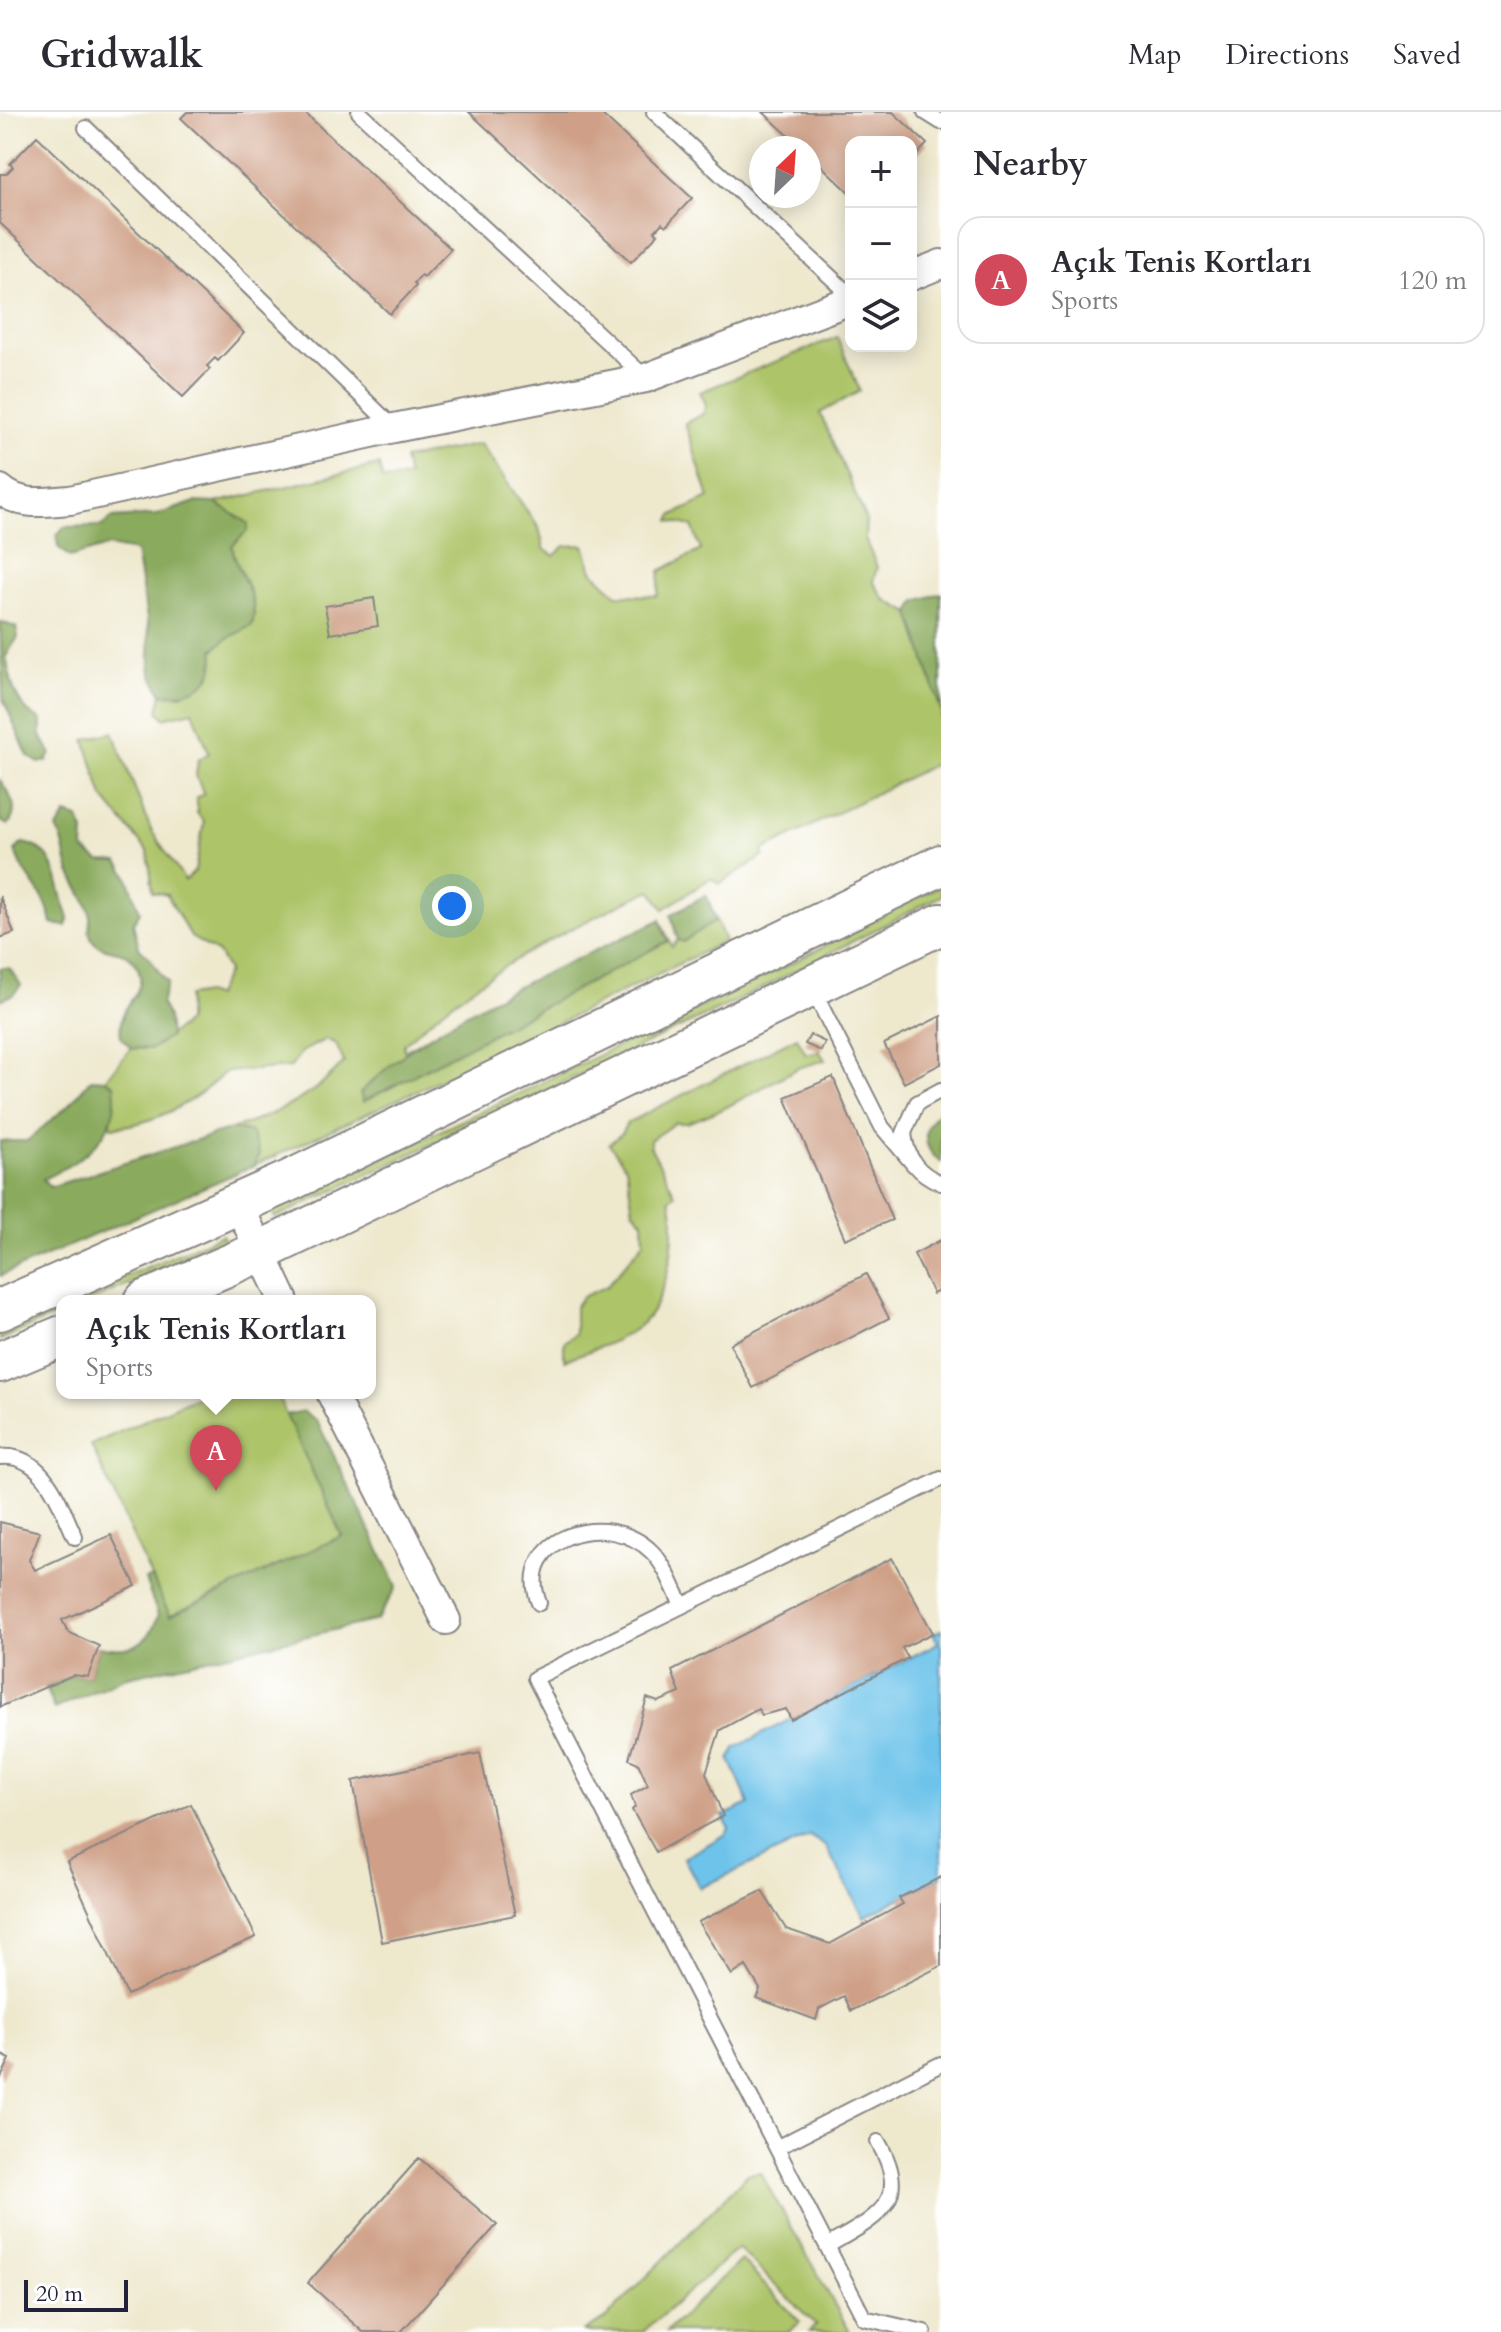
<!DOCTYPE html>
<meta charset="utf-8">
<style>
:root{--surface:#fff;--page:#f2f2f3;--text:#2b2b33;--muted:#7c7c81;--line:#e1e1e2;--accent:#d1495b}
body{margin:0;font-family:Cardo,serif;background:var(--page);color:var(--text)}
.controls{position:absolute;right:24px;top:24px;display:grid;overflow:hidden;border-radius:16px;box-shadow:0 4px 20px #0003}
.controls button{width:72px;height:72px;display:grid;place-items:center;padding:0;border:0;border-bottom:2px solid var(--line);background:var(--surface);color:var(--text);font:40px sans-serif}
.compass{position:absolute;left:749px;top:24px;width:72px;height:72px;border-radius:50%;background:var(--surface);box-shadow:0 4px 20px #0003;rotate:25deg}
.scale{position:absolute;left:24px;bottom:20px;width:104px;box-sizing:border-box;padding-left:8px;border:4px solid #22223b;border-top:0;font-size:22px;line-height:28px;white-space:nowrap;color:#22223b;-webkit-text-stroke:6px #fff;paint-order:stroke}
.you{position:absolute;left:452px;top:794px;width:28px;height:28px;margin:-20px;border:6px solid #fff;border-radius:50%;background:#1a73e8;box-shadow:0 0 0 12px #1a73e833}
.badge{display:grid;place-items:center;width:52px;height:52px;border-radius:50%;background:var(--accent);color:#fff;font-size:26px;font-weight:700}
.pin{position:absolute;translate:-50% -66px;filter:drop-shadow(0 2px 4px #0008)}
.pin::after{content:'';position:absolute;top:42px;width:28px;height:24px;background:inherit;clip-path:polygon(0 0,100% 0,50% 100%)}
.popup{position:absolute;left:56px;top:1183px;width:320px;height:104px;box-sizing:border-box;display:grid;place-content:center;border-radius:16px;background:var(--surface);filter:drop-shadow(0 2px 6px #0005);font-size:26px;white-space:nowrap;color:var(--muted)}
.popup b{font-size:30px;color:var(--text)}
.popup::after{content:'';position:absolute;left:50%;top:100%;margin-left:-16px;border:16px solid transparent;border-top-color:var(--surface)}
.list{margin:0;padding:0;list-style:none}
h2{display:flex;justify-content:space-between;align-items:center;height:104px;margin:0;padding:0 32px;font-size:34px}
h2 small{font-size:26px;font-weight:400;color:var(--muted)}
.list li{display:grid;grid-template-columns:52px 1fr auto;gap:24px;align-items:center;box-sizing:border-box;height:128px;margin:0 16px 16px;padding:0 16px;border:2px solid var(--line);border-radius:24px}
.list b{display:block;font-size:30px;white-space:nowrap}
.list p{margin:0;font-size:26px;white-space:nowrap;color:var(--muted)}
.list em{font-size:26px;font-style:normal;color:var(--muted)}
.icon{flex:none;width:44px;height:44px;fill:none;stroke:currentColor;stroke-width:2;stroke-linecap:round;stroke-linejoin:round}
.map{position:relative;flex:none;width:941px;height:2220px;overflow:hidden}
header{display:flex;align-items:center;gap:48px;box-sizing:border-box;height:112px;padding:0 40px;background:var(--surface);border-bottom:2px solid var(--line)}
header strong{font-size:38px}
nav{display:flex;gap:44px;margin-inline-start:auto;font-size:28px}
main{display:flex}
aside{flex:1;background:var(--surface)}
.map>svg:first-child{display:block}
</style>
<header>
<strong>Gridwalk</strong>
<nav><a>Map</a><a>Directions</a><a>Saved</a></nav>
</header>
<main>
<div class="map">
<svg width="941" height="2220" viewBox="0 0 941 2220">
<rect width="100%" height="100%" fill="#fff"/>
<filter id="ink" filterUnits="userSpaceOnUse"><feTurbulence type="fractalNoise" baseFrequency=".0125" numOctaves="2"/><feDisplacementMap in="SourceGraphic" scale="16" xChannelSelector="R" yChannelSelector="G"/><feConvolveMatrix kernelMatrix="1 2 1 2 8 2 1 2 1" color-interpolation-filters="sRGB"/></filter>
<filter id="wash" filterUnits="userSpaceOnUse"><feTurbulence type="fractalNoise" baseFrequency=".006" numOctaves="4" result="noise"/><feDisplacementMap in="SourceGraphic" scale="32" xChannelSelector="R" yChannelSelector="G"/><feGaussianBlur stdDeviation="1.8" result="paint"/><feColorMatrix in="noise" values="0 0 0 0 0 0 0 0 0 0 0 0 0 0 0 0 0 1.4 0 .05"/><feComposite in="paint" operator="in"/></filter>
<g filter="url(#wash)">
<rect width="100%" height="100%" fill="#eee8cd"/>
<!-- green -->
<path fill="#adc469" stroke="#687352" stroke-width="2" d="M837 225 860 279 820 301 866 407 865 427 877 455 873 469 884 487 910 501 941 598V649L763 738 764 744 719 772 711 766 664 797 651 778C560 820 478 862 404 932V939L495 886 660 808 672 835 678 828 671 803 706 783 725 829 498 941 253 1054 259 1043 251 1021 231 1017C273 1004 316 984 344 950L336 932 326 927 301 940 291 955 225 960C197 989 152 1014 111 1015L114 973 105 968 131 936 151 937 187 910 188 884 206 881 215 885 228 859 218 841 191 825 167 783 153 780 148 740 103 685 85 628 113 620 151 718 185 769 195 759 204 710 197 701V685L204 683 196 663 198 648 209 641 193 599 164 606 158 599 162 582 183 583 213 539 226 527 252 513C260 481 237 464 232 434L248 418V411L215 391 379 353 383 368 408 365 404 347 480 332 539 416 544 437 554 444 565 434 584 433 592 459 617 483 658 484 660 459 701 438 692 414 670 409 673 403 709 386 685 311 703 302 706 292 700 280Z
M941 773V784L747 884 275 1106 272 1099 784 855Z
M797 925 806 942 819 939 825 948 798 956 723 997 687 1011H675L650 1028V1034L675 1082 670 1087C679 1120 668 1192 638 1215 616 1231 589 1239 564 1248V1230L575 1222V1195L582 1185 607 1174 644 1130 643 1109 633 1098 626 1055 609 1032 621 1022 627 1011Z
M222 1123 226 1130 90 1189H68Z
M62 1192V1201L0 1228V1218Z
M204 1281H276L343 1424 169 1504 91 1333Z
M760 2060 850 2220H809L816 2213 738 2136 643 2220H582L604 2208 748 2062Z
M741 2148 800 2210 789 2220H666Z"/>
<!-- forest -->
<path fill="#8aaa5d" stroke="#56664c" stroke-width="2" d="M195 390 215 391 248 411V418L232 434C237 465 260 481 252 513L226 527 213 538C219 572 192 584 162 582L151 562 148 513 136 439 108 434 70 445 58 435 57 423 64 415 102 414 112 406 157 403Z
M941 481V598L910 501 916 489Z
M0 510 16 515 18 525 6 544C11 571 15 596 41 608V624L51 642 47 649 39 651 28 644 3 587Z
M0 668C10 683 21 697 8 713L0 709Z
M66 702 78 706 84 719 83 737 99 749 118 750 127 763 140 800 133 811 139 836C154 846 155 859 168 870L161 892 168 906 170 925 151 937 131 936 121 925C116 892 143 886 140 864 135 832 108 845 94 830 86 821 91 811 90 801 88 788 76 774 71 762 63 744 68 737 57 717Z
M22 731C61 735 56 779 69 805L66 814 52 812C46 778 24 767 15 739Z
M706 783 716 808 683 830 678 828 671 803Z
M660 808 668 829 363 990 360 981C439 899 559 858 660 808Z
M0 856H9L21 873 13 883 0 888Z
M91 967 105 968 114 973C122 1022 82 1049 43 1067L50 1075 231 1017 251 1020 259 1043 253 1054 0 1164V1029H27L71 991Z
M941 999V1050C921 1036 921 1013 941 999Z
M303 1299 317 1309 397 1474 377 1508 124 1566 54 1597 45 1575 73 1563 88 1565 99 1534C128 1541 150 1534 158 1503L145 1468 152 1465 170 1504 342 1424 286 1303Z"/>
<!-- water -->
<path fill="#6dc3ea" stroke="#487292" stroke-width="2" d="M941 1518V1765L864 1805 826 1735 810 1724 700 1776 684 1746 726 1722 729 1717 723 1704 749 1692 730 1648 735 1636 938 1531 933 1521Z"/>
<g id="blocks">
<!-- building -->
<path fill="#cfa087" d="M187 0H304L451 137 424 165 421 163 414 171 416 174 390 202 181 6Z
M469 0H599L692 86 666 114 662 111 655 119 658 122 631 150Z
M763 0H893L927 32 911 49V30H851V82L809 42V36H802Z
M37 24 244 221 218 249 215 246 207 254 210 257 183 285 0 111V62H6L13 55 10 52Z
M374 486 378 514 330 522 325 494Z
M0 784 14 821 0 826Z
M941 904V952L904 971 884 932Z
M810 923 825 930 821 939 805 932Z
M833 965 892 1108 845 1127 785 985Z
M941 1128V1178L933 1182 914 1142Z
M866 1162 889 1206 753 1276 730 1232Z
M0 1410 40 1420 29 1448 35 1458 111 1423 136 1474 62 1508 68 1520 99 1534 88 1565 73 1563 0 1595Z
M892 1446 933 1521 902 1536 908 1546 791 1608 786 1597 762 1603 758 1597 720 1618 706 1661 723 1704 656 1740 632 1698 635 1695 631 1683 648 1673 638 1651 629 1647 647 1586 658 1590 680 1581 672 1559Z
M480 1641 515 1803 382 1830 353 1669Z
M191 1692 256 1825 127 1883 67 1750Z
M941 1765V1854L851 1899 844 1884 819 1897 816 1908 756 1886 760 1877 746 1854 732 1863 698 1810 762 1779 786 1817 830 1832 903 1792 899 1786Z
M0 1942 10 1947 0 1968Z
M419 2046 497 2113 401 2220H363L308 2171Z"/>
</g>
</g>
<g filter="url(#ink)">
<use href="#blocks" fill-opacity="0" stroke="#888584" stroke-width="2"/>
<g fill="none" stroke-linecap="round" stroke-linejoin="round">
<defs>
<path id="lane" d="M359 0 646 266
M654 0 851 184
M925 0 941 10
M86 16 394 316
M812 876 882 1015 914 1053
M941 978 917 991 904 1021C907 1047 917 1061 941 1071
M0 1345C45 1341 60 1393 75 1425
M539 1491C513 1424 608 1396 652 1440 666 1454 673 1476 682 1493
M778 2035 941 1952
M827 2134C875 2106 914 2091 878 2030
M924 2220 864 2206 535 1566 941 1367"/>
<path id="street" d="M911 164 941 152
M0 377C20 395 45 390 70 388L394 316 646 266 851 188
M238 1092 284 1189
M331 1281 446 1508"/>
<path id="secondary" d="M145 1189 259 1140 941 812
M0 1198 291 1068 941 753
M0 1250 62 1224"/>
</defs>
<!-- lane casing -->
<use href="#lane" stroke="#888584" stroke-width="18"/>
<!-- street casing -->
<use href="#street" stroke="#888584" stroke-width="32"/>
<!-- secondary casing -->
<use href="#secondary" stroke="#888584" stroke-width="44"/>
<!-- lane -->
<use href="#lane" stroke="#fff" stroke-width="14"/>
<!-- street -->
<use href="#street" stroke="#fff" stroke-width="28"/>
<!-- secondary -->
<use href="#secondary" stroke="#fff" stroke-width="40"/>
</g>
</g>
</svg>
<div class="controls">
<button>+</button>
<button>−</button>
<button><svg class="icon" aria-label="layers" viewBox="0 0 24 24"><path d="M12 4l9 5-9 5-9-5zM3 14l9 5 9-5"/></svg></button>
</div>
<svg class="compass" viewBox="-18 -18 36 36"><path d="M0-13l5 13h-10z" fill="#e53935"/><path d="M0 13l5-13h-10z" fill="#7c7c81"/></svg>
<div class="scale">20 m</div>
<div class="you"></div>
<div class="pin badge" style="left:216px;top:1379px">A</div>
<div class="popup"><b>Açık Tenis Kortları</b>Sports</div>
</div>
<aside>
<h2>Nearby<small></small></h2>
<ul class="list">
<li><span class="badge">A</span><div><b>Açık Tenis Kortları</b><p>Sports</p></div><em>120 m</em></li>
</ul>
</aside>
</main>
